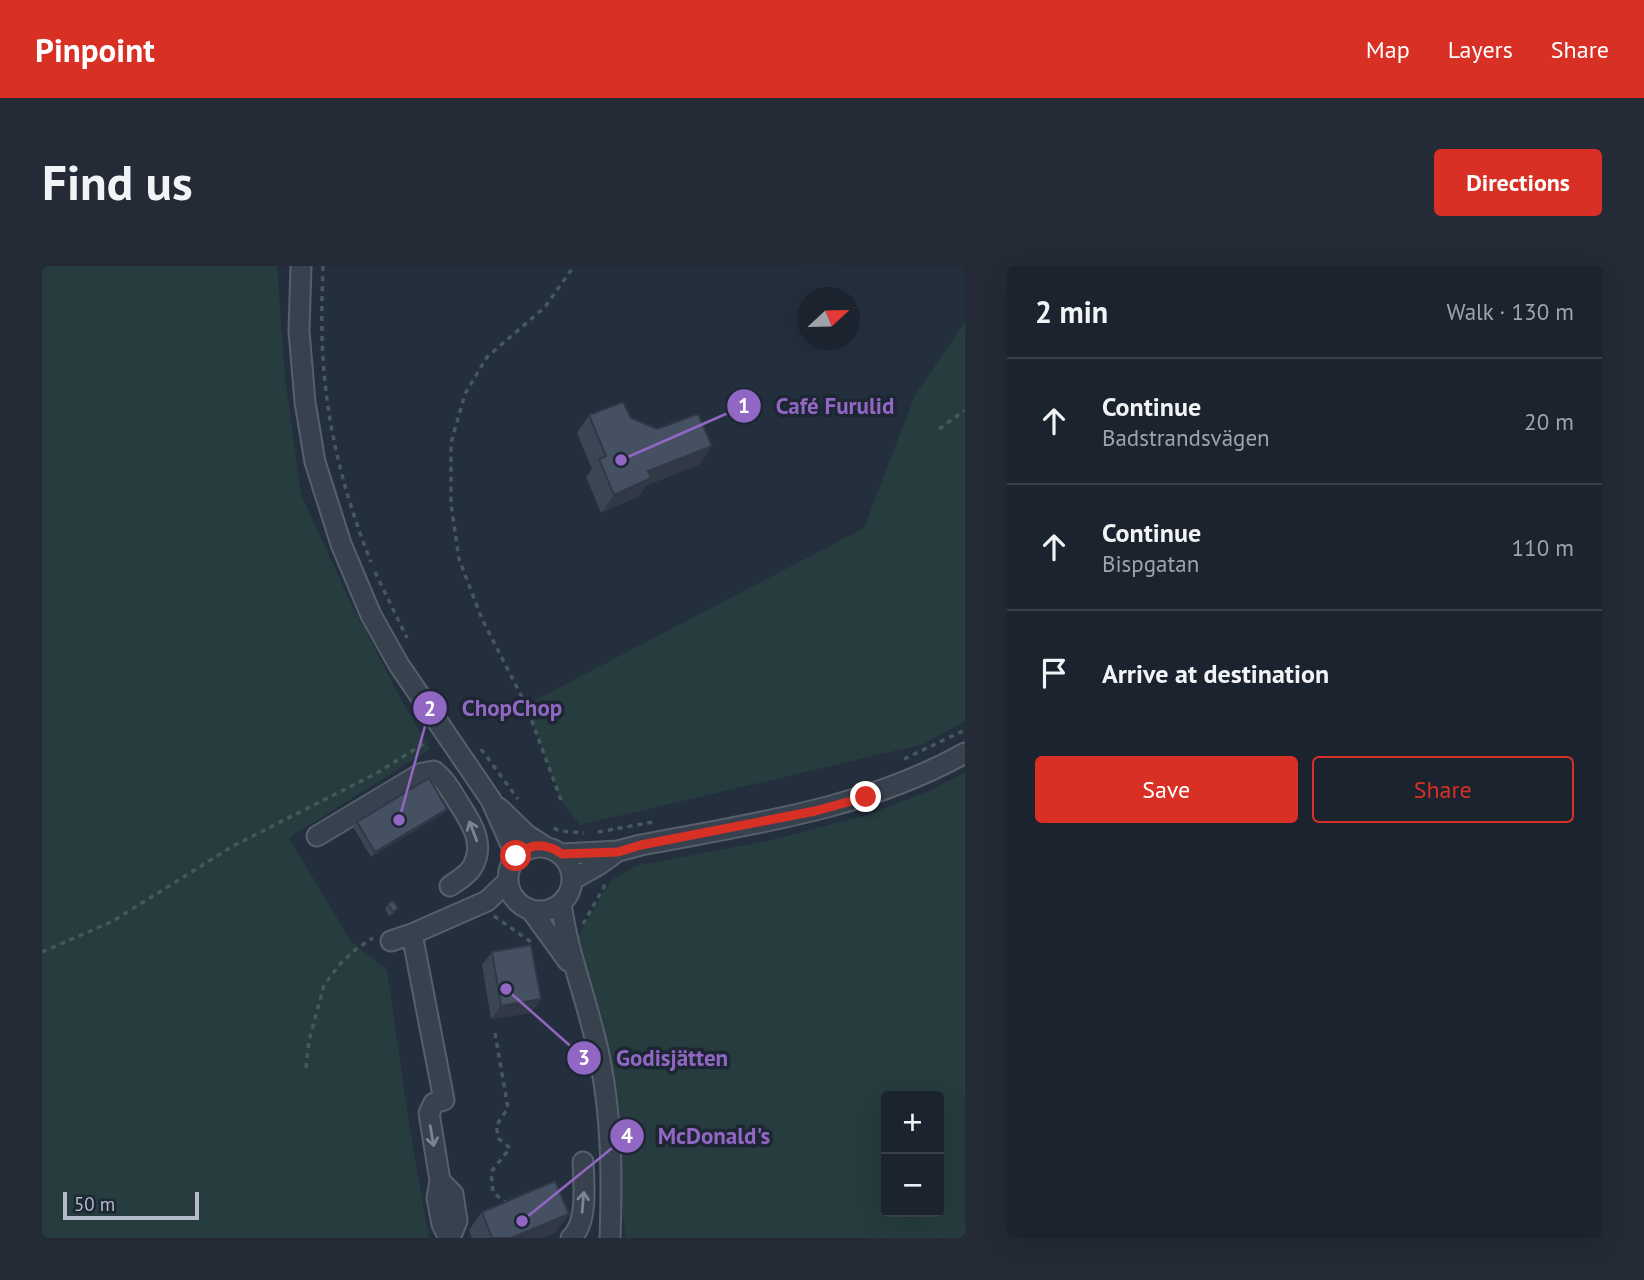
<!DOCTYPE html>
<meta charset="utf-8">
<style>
:root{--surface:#1b232e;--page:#242b36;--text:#f1f3f6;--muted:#a0a4aa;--line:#39404a;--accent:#d93025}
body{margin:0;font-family:"PT Sans",sans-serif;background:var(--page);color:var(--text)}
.controls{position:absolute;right:21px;bottom:21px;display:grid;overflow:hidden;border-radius:7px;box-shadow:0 7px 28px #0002}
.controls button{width:63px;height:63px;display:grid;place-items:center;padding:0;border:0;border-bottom:2px solid var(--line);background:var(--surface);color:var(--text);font:35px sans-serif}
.compass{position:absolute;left:755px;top:21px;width:63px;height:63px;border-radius:50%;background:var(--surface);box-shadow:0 7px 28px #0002;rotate:68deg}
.scale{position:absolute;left:21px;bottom:18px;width:136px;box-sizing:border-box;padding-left:7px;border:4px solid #b4bcc9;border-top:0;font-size:19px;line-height:24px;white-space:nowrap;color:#b4bcc9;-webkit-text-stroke:5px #1d2633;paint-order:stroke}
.stop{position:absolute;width:21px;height:21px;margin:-16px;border:5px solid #d93025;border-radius:50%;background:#fff}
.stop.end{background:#d93025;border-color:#fff;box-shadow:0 2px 7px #0008}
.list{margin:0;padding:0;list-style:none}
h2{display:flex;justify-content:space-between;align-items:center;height:91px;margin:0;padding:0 28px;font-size:30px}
h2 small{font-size:23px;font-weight:400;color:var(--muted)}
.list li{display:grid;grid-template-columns:46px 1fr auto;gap:21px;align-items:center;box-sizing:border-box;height:126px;padding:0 28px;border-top:2px solid var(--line)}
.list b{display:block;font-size:26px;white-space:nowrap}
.list p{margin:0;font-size:23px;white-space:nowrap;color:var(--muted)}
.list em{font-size:23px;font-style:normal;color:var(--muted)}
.actions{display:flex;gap:14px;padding:21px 28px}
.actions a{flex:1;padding:16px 0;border:2px solid var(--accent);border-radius:7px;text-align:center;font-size:24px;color:var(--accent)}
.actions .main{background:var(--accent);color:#fff}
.icon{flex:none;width:38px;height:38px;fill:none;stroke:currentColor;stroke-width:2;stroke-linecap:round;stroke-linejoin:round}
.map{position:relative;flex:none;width:923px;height:972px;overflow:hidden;border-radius:7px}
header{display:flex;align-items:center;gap:42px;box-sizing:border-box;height:98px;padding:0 35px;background:var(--accent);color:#fff}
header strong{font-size:33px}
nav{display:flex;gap:38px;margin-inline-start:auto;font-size:24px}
.intro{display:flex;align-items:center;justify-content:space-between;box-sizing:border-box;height:168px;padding:0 42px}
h1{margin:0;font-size:49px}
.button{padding:18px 32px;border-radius:7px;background:var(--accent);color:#fff;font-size:24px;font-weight:700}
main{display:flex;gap:42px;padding:0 42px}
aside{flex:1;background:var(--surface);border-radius:7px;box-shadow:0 7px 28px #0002}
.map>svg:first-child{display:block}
</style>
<header>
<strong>Pinpoint</strong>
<nav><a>Map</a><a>Layers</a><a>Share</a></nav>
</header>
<div class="intro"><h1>Find us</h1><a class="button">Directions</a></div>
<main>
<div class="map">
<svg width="923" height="972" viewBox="0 0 923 972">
<rect width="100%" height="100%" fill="#242f3e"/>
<!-- green -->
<path fill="#263c3f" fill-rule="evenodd" d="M0 0H235L243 111 259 228 307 333 361 437 388 483 247 572 309 675 345 704 367 858 387 972H0Z
M923 56V455L882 478 538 559 519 534 484 439 822 262 873 129Z
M923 506V972H584L580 944 577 836 561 754 534 674 568 615 593 600 730 574 824 549 885 526ZM844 830H897V946H844Z"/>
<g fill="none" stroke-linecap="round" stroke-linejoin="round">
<defs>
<path id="minor" d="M259 0 257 65 263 136 273 196 299 278 329 349 357 399 449 534 474 590
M457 542 485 569 502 580
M275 570 380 507 392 505C403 513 409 525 416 536 429 556 445 579 429 603 424 610 415 615 408 620
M466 613a32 32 0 1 1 64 0a32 32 0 1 1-64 0Z
M520 588 576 585 599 579C710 558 823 543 923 487
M530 614 558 598 576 585
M519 637C526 691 548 741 558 794 570 853 570 912 568 972
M489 644 526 695
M370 668 402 834 392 837 387 847 398 915 395 932 400 958 407 972
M349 675 370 668 445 635 465 616
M398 915 411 928 415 955 408 972
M529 972C546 957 542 918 541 896"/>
</defs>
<!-- minor casing -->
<use href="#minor" stroke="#565f6c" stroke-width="23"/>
<!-- path -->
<path stroke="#44595c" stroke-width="3.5" stroke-dasharray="5 5" stroke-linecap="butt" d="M281 0C280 31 279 61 281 92 285 162 303 231 329 296
M897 163 923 144
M333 306 365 372
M439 483 476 533
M862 493 923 464
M519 534 484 439 440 353 417 293 409 238V177L423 128 445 91 503 41 532 0
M512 562 517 565 542 567
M556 566 611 556
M452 650 489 676
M541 658 562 621 563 615
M0 686 71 655 191 580 335 507 386 475
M453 767 466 842 454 860 457 873 468 882 449 906 451 926 465 938
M264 802 267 775 282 719 299 697 314 683 331 672"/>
<!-- minor -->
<use href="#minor" stroke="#38414e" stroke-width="19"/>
</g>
<!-- wall -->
<path fill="#3b4654" d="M547 149 658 198 605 219 597 230 559 247 544 211 550 203 535 167Z
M405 543 402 547 329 591 311 561 315 556Z
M346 638 353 647 347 650 343 643Z
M450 686 489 747 449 753 440 699Z
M440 946 514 966 500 972H430L427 964Z"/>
<!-- shaded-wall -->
<path fill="#303945" d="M670 180 658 198 605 219 597 230 559 247 572 229 606 205Z
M405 543 402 547 329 591 333 586Z
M499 733 489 747 449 753 459 740Z
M527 948 514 966 500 972H469Z"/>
<!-- building -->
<path fill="#455162" stroke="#303945" stroke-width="2" d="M581 136 589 152 615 163 656 148 670 180 606 205 609 212 572 229 557 193 564 190 547 149Z
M387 512 405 543 333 586 315 556Z
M351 635 356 642 351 646 346 638Z
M489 679 499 733 459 740 450 686Z
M513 915 527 948 469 972H450L440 946Z"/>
<!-- one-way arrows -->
<defs><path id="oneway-shaft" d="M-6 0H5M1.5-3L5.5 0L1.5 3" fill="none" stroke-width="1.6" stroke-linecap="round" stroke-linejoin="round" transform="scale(1.75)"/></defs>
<g stroke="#7c8592">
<use href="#oneway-shaft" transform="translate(431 565) rotate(-111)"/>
<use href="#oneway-shaft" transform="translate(390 870) rotate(80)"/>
<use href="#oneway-shaft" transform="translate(541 936) rotate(-85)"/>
</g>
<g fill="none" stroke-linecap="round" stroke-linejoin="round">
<!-- route -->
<path stroke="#d93025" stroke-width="9" d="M474 590 482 584 492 580H502L512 583 520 588 576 586 599 579 773 545 824 531"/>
</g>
<!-- callouts -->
<path fill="none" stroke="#9266c3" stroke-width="2.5" d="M579 194L702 140M357 554L388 442M464 723L542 792M480 955L585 870"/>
<g fill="#9266c3" stroke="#1d2633" stroke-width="2.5">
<circle cx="579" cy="194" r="7"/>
<circle cx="357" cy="554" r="7"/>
<circle cx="464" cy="723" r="7"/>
<circle cx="480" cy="955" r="7"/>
<circle cx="702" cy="140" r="18"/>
<circle cx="388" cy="442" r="18"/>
<circle cx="542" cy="792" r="18"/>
<circle cx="585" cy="870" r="18"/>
</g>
<g font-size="21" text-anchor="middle" font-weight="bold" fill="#fff">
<text x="702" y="147">1</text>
<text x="388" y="450">2</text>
<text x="542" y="799">3</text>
<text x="585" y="877">4</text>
</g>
<g font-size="23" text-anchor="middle" font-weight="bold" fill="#9266c3" stroke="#1d2633" stroke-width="7" stroke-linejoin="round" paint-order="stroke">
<text x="793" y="148">Café Furulid</text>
<text x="470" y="450">ChopChop</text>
<text x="630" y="800">Godisjätten</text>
<text x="672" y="878">McDonald's</text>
</g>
</svg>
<div class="controls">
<button>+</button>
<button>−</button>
</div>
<svg class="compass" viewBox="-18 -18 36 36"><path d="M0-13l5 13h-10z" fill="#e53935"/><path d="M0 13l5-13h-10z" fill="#a0a4aa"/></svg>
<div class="scale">50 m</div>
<div class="stop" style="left:474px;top:590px"></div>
<div class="stop end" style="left:824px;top:531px"></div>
</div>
<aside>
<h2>2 min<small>Walk · 130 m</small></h2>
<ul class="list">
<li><svg class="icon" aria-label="ahead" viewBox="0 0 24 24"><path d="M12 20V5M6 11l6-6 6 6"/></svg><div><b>Continue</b><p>Badstrandsvägen</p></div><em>20 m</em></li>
<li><svg class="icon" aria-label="ahead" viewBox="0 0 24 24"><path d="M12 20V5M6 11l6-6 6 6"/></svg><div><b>Continue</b><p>Bispgatan</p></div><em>110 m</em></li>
<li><svg class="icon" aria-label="arrive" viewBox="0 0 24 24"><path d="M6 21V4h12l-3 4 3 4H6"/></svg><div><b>Arrive at destination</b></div></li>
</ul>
<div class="actions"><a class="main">Save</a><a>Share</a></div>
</aside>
</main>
